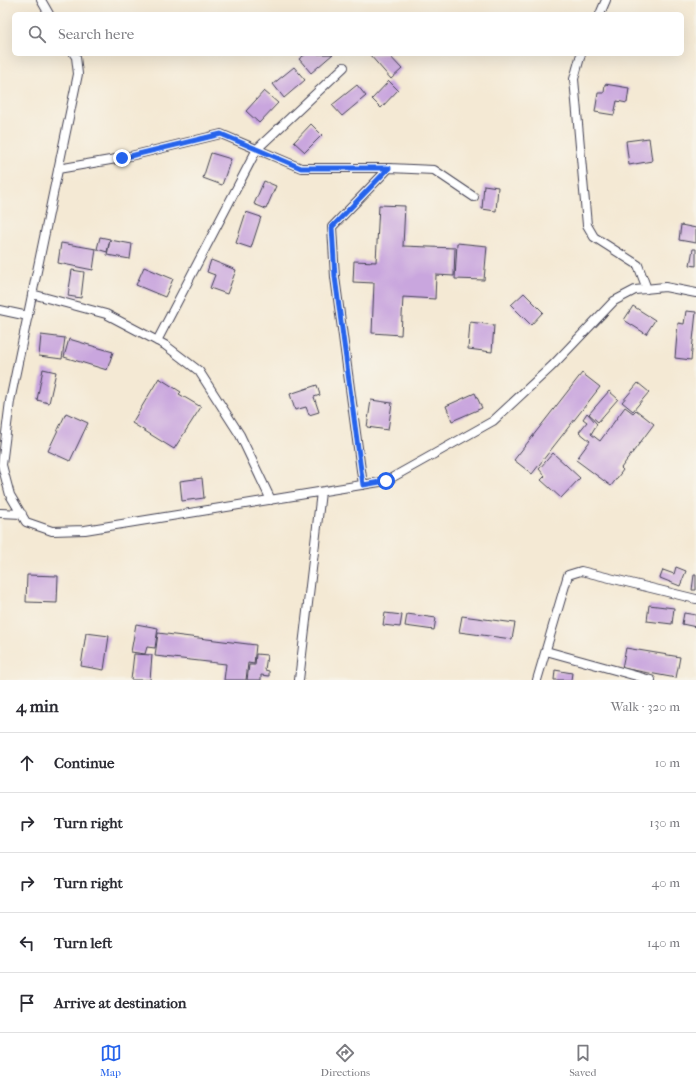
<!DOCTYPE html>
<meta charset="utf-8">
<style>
:root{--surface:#fff;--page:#f2f2f3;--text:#2b2b33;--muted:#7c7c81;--line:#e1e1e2;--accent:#2563eb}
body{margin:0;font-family:"IM FELL French Canon",serif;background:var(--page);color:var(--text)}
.stop{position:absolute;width:12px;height:12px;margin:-9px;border:3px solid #2563eb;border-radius:50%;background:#fff}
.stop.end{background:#2563eb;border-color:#fff;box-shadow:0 1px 4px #0008}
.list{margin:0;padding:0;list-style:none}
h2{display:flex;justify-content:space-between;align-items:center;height:52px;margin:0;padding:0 16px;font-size:17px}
h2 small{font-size:13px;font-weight:400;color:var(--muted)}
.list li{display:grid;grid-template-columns:26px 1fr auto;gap:12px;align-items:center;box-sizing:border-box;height:60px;padding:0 16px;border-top:1px solid var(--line)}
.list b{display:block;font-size:15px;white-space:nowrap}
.list em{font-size:13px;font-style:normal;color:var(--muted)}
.icon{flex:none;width:22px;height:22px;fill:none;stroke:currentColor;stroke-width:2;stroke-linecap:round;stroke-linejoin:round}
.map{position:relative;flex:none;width:696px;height:680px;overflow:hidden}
.search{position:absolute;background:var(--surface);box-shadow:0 4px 16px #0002;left:12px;right:12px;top:12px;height:44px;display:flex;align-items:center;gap:10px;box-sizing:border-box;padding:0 14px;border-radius:6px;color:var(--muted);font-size:15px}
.sheet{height:352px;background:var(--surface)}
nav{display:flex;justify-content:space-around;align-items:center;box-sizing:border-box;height:56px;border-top:1px solid var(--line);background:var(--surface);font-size:11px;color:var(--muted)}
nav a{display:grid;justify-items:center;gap:2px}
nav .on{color:var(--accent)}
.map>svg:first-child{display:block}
</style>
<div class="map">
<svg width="696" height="680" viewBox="0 0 696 680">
<rect width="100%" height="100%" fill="#f7f3e8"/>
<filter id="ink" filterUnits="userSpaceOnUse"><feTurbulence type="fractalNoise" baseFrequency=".025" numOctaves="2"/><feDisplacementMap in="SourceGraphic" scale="8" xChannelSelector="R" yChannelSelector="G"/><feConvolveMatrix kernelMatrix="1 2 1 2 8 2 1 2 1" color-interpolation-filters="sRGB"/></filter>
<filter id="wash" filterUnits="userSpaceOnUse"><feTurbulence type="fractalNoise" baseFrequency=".012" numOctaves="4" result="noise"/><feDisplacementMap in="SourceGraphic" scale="16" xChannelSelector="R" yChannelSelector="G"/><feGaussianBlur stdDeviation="0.9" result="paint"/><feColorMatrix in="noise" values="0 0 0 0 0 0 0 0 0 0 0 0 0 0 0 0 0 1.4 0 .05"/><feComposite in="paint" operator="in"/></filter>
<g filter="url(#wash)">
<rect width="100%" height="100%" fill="#f4e9d4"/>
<g id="blocks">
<!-- building -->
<path fill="#c9a6de" d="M306 54H333L311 73 299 59Z
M371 54H388L402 69 391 79 370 55Z
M294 67 305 80 284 98 273 84Z
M389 81 398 90 381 108 372 99Z
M605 84 629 88 627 103 617 101 614 115 595 112 598 93H604Z
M357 85 366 96 342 116 332 105Z
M264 91 278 103 259 123 246 111Z
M311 124 322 135 305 152 294 142Z
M649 138 652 161 629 165 626 141Z
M211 153 231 159 222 185 203 178Z
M264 181 276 186 266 209 254 204Z
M484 185 498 187 496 211 482 209Z
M379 205 405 206 403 246 455 248 454 276 436 275 435 299 403 297 401 335 372 333 374 283 353 282 354 261 376 262Z
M246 212 261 217 251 248 236 243Z
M681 225 696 228V243L679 240Z
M100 237 110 239 107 252 97 249Z
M110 240 132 244 130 259 107 255Z
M61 243 96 249 93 270 58 263Z
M457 243 487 246 484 280 455 279Z
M693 249H696V266L690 265Z
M211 260 236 270 227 294 210 288 215 275 207 272Z
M144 267 173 279 165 297 136 285Z
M72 270 84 272 81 298 68 296Z
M524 293 543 312 531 325 511 305Z
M633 306 655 320 646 334 624 320Z
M686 311 696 312 691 360 675 358 678 323 684 324Z
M470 322 494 325 492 352 468 349Z
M41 335 65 338 62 359 39 356Z
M69 339 113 352 107 370 64 357Z
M43 369 56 372 49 403 37 400Z
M582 373 600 387 532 474 514 460Z
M159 378 181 392 179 394 201 407 174 449 132 423Z
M638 383 649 392 633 411 622 402Z
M317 385 320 395 314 397 319 412 309 415 306 407 295 410 290 394Z
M609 391 618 399 598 422 589 414Z
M475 393 482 408 452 421 446 406Z
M371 400 392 403 388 430 367 427Z
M625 407 633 413 636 410 654 424 621 468 623 470 611 486 576 460 590 441 579 432 587 422 583 419 587 413 597 424 591 434 600 441Z
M66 413 88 423 70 461 48 451Z
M553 453 580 478 561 498 541 480 545 476 539 469Z
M202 478 204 498 182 501 180 481Z
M676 567 686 571 680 586 660 578 663 570 674 574Z
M27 575 58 576 57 603 26 602Z
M694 575H696V590H692Z
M649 605 674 608 672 624 647 621Z
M385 613 402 615 400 627 383 625Z
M684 613 696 615V627L682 624Z
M407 614 436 618 434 630 405 626Z
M462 616 515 623 512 639 459 632Z
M136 624 158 628 155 648 147 647 145 654 131 652Z
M86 633 109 636 104 670 81 666Z
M158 633 256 645 254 664 248 663 246 680H224L226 664 155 656Z
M626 648 680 657 676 678 622 668Z
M134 654 152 655 150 680H131Z
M256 654 267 655 265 670 269 671V676L261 675V680H247L249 665H255Z
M555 670 572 673 571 680H554Z"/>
</g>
</g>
<g filter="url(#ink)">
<use href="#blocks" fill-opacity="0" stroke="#424052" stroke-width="1"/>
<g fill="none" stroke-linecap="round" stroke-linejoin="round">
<defs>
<path id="service" d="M41 0 49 14
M600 14 606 0
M74 54 76 57 78 74 10 401 2 465 10 495 26 522 52 531 85 530 386 481 493 421 552 366 614 301 635 290 665 287 696 293
M581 54 574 79 587 225 594 237 638 265 647 289
M58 169 122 158 221 134 301 168H389
M32 294 106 314 165 345 199 371 240 435 271 500
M0 310 28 316
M157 341 257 149 344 67
M363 485 335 277 332 227 389 168 434 170 474 197
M0 513 22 514
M546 651 651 680
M299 680 321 492
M537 680 568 575 581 571 696 599"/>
</defs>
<!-- service casing -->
<use href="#service" stroke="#424052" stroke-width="10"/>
<!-- service -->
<use href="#service" stroke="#fff" stroke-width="8"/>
</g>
</g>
<g fill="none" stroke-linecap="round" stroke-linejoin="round" filter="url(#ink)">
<!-- route -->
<path stroke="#2563eb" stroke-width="5" d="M122 158 221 134 301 168H389L332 227 335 277 363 485 386 481"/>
</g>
</svg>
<div class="stop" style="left:386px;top:481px"></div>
<div class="stop end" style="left:122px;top:158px"></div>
<div class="search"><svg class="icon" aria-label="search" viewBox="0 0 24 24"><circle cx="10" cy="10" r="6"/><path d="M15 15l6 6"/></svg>Search here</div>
</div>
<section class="sheet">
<h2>4 min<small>Walk · 320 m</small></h2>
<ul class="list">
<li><svg class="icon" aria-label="ahead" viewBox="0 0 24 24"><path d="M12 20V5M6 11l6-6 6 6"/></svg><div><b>Continue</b></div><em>10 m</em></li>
<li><svg class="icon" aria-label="right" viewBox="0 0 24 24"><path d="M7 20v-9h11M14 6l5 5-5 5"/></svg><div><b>Turn right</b></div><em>130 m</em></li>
<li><svg class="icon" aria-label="right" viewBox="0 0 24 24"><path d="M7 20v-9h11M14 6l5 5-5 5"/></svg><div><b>Turn right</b></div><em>40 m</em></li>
<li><svg class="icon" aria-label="left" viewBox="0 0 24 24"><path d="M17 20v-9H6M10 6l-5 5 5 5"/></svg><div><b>Turn left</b></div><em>140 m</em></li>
<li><svg class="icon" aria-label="arrive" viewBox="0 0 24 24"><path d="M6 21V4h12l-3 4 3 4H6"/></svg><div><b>Arrive at destination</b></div></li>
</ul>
</section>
<nav>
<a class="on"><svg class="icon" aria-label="map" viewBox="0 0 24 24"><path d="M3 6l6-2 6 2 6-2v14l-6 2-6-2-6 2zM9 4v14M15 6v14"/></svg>Map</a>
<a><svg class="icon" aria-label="directions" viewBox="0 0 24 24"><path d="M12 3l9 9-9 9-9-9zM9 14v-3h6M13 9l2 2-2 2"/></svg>Directions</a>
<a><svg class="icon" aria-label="saved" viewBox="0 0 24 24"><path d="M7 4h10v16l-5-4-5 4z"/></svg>Saved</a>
</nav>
